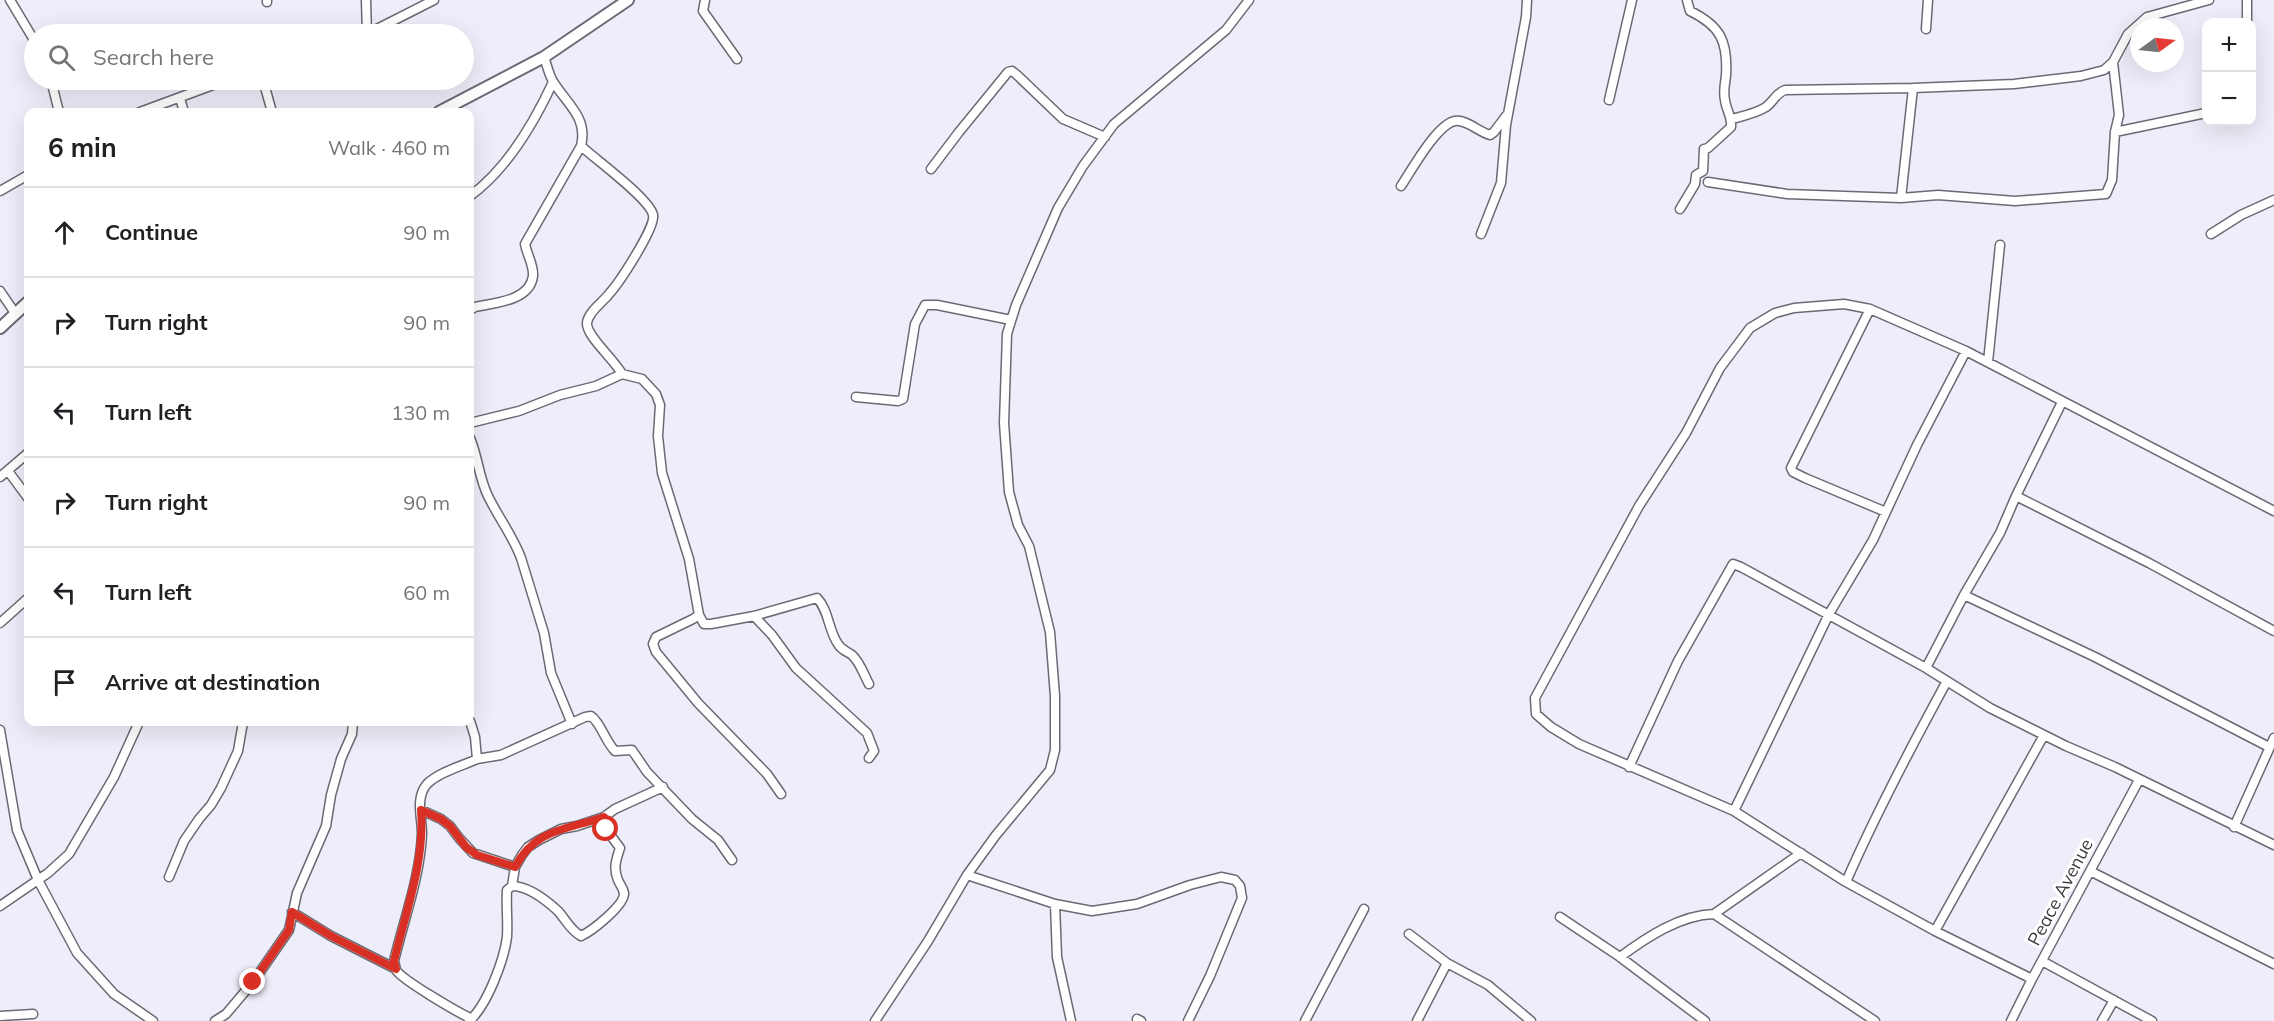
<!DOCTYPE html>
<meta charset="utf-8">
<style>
:root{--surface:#fff;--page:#f2f2f2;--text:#202124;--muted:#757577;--line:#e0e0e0}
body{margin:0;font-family:Mulish,sans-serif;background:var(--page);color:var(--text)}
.controls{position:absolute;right:18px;top:18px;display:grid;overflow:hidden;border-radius:12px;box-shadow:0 6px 24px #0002}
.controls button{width:54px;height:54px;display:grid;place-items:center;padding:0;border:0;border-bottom:2px solid var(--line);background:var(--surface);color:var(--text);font:30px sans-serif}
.compass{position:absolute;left:2130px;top:18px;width:54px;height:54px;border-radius:50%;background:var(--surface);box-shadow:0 6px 24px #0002;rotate:75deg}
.stop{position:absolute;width:18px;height:18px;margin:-14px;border:4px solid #d93025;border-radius:50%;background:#fff}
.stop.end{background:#d93025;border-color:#fff;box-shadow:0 2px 6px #0008}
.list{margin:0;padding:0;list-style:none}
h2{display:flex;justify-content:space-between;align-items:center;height:78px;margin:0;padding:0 24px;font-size:26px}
h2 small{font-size:20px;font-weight:400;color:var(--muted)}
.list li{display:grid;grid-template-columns:39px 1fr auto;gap:18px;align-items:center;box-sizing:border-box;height:90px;padding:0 24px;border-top:2px solid var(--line)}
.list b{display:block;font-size:22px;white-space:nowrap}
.list em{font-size:20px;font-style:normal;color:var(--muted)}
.icon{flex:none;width:33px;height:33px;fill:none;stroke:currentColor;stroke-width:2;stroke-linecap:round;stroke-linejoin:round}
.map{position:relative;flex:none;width:2274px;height:1021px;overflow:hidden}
.search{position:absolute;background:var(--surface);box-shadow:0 6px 24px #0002;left:24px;top:24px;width:450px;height:66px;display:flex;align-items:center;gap:15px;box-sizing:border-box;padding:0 21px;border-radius:33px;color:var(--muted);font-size:22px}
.panel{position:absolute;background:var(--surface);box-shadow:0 6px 24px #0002;left:24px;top:108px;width:450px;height:618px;border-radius:12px}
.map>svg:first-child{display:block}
</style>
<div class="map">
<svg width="2274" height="1021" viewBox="0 0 2274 1021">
<rect width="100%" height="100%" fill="#edeef9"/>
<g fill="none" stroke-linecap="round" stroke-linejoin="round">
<defs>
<path id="minor" d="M10 0 34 40
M267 0V2
M366 0 367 34 434 0
M705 0 703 11 737 59
M2247 0V22
M1926 29 1928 0
M51 80 59 112
M263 80 272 112
M180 98 184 112
M1609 100 1632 0
M140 112 213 85 236 80
M1732 119C1743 116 1757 113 1766 107 1774 101 1775 94 1785 90L1913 88 2014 84 2081 76 2104 70 2113 62 2128 34 2147 17 2209 0
M2115 132 2206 113
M581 146C595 159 650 199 653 215 656 227 619 283 609 294 603 302 588 312 587 323 586 336 615 360 622 374L642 379 656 394 660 405 658 436 662 473 689 559 699 615 704 624H711L754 616 817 598C829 610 828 630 838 644 842 651 847 651 852 655 860 662 864 675 869 684
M931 169 959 132 1008 72 1012 71 1017 75 1063 119 1105 137
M1708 182 1787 194 1901 198 1938 195 2015 201 2106 194 2112 180 2115 132 2119 115 2113 62
M1401 186C1411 171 1437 124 1455 121 1466 119 1479 132 1490 135L1494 132 1506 116
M0 191 28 175
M470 196C507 169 534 123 553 82
M1901 198 1913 88
M1680 209 1695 184 1696 175 1703 171 1704 149 1708 148 1731 127C1732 116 1726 110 1725 100 1723 92 1725 83 1726 76 1728 42 1721 26 1690 11L1687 0
M1481 234 1501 183 1506 125 1526 17 1527 0
M2211 234 2241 215 2274 200
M0 291 15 313
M1870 309 1791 468 1793 472 1805 478 1886 512
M470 310 475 307C494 303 530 301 533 276 534 265 527 255 525 244L581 146C588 118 568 105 554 83 549 76 547 65 544 57
M1988 362 2000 245
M856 397 898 401 903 399 915 324 925 305H937L1011 320
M470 423 519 411 560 395 596 386 622 374
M470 438C478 457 479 478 488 496 498 517 513 536 521 558L544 633 551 673 572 724
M8 471 28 498
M0 477 28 453
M2016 496 2149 563 2274 631
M1964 595 2095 657 2269 747
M699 615 693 619 656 637 653 644 656 652 698 703 767 774 781 794
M754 616 772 635 796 668 867 733 874 751 869 758
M0 623 28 598
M1926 668 1964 595 2000 533 2016 496 2062 402
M470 721 475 737 477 759 501 755 585 717 591 716C601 723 605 741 615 751L632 750 647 772 692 819 718 840 732 860
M0 730 17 830 38 880 77 953 114 994 153 1021
M1629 767 1678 661 1733 564 1741 567 1926 668 1990 708 2066 746 2115 767 2274 845
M421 810 441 819 450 826 459 838 473 853 515 867
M1734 811 1829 614 1873 540 1917 445 1966 351
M2234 827 2274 738
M2090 871 2274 964
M967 875 1055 904 1092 911 1137 904 1190 885 1221 877 1235 880 1240 886 1242 898 1210 976 1188 1021
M169 877 184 841 199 819 211 805 221 788 238 751 243 722
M1846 882C1876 813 1911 747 1947 681
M512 886C528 886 546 900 558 911 566 920 571 931 581 936 592 931 625 905 624 893 623 888 620 885 618 880 613 868 616 860 620 848L606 829 604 817
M1055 904 1057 957 1071 1021
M0 906 48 873 69 854 114 777 139 722
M292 912 331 936 396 969
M1714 914 1875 1021
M1560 917 1620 957 1705 1021
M1935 931 2044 735
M1409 934 1447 963 1488 985 1531 1021
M1620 957C1647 937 1680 915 1714 914L1801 853
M2042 961 2152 1021
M2032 979 1935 931 1846 882 1734 811 1579 744 1551 727 1536 714 1535 698 1639 506 1686 433 1720 368 1750 328 1775 313 1794 308 1844 304 1870 309 1966 351 2274 511
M0 1016 33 1014
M472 1019C459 1013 402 980 396 970 395 967 395 964 394 961 404 919 420 877 422 834 422 817 415 798 427 784 439 772 462 766 477 759
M1137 1019 1141 1021
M215 1021 226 1014 253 982 289 930 297 893 326 826 331 795 341 759 352 734 353 722
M469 1021C487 1006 504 960 507 937 508 921 506 905 507 890L512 886 515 867 522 855 528 847 539 840 561 829 577 826 604 817 615 809 663 787
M875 1021 928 941 967 875 996 835 1050 770 1055 750V696L1050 632 1029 546 1018 525 1009 492 1004 423 1007 334 1016 305 1058 208 1083 166 1114 124 1226 30 1249 0
M1305 1021 1364 909
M1417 1021 1447 963
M2011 1021 2032 979 2139 780
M2102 1021 2114 1000"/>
<path id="tertiary" d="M439 112 544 57 628 0
M0 328 28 302"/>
</defs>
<!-- minor casing -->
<use href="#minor" stroke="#696a74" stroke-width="11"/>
<!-- tertiary casing -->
<use href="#tertiary" stroke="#696a74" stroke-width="14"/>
<!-- minor -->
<use href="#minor" stroke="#fff" stroke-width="8"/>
<!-- tertiary -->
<use href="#tertiary" stroke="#fff" stroke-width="10"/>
</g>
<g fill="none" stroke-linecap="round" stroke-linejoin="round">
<!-- route -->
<path stroke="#d93025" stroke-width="8" d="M253 982 289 930 292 912 331 936 396 969 394 961C406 911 425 861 421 810L441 819 450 826 466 847 477 855 515 867C536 828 566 830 604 817L606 829"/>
</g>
<g text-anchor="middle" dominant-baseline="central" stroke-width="6" stroke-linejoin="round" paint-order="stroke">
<!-- street labels -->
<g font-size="18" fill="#393a3e" stroke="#fff">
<text transform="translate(2060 892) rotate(-62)">Peace Avenue</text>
</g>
</g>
</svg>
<div class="controls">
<button>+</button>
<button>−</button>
</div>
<svg class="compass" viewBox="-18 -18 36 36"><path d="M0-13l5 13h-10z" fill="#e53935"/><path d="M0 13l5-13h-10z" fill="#757577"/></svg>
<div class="stop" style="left:606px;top:829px"></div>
<div class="stop end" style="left:253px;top:982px"></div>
<div class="search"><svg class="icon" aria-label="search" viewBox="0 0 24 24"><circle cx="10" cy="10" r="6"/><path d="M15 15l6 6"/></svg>Search here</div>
<section class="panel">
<h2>6 min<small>Walk · 460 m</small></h2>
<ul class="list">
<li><svg class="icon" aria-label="ahead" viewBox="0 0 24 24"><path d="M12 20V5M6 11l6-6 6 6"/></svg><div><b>Continue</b></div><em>90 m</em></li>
<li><svg class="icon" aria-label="right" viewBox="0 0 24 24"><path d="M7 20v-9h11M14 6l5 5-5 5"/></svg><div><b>Turn right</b></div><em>90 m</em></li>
<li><svg class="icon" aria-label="left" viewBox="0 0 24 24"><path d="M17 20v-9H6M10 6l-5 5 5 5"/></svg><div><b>Turn left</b></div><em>130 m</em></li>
<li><svg class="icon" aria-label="right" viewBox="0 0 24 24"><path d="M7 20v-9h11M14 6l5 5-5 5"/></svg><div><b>Turn right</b></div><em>90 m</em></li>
<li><svg class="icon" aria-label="left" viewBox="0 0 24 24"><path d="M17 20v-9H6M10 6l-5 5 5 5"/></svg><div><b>Turn left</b></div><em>60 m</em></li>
<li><svg class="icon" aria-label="arrive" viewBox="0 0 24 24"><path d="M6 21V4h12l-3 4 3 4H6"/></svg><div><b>Arrive at destination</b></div></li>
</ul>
</section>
</div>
